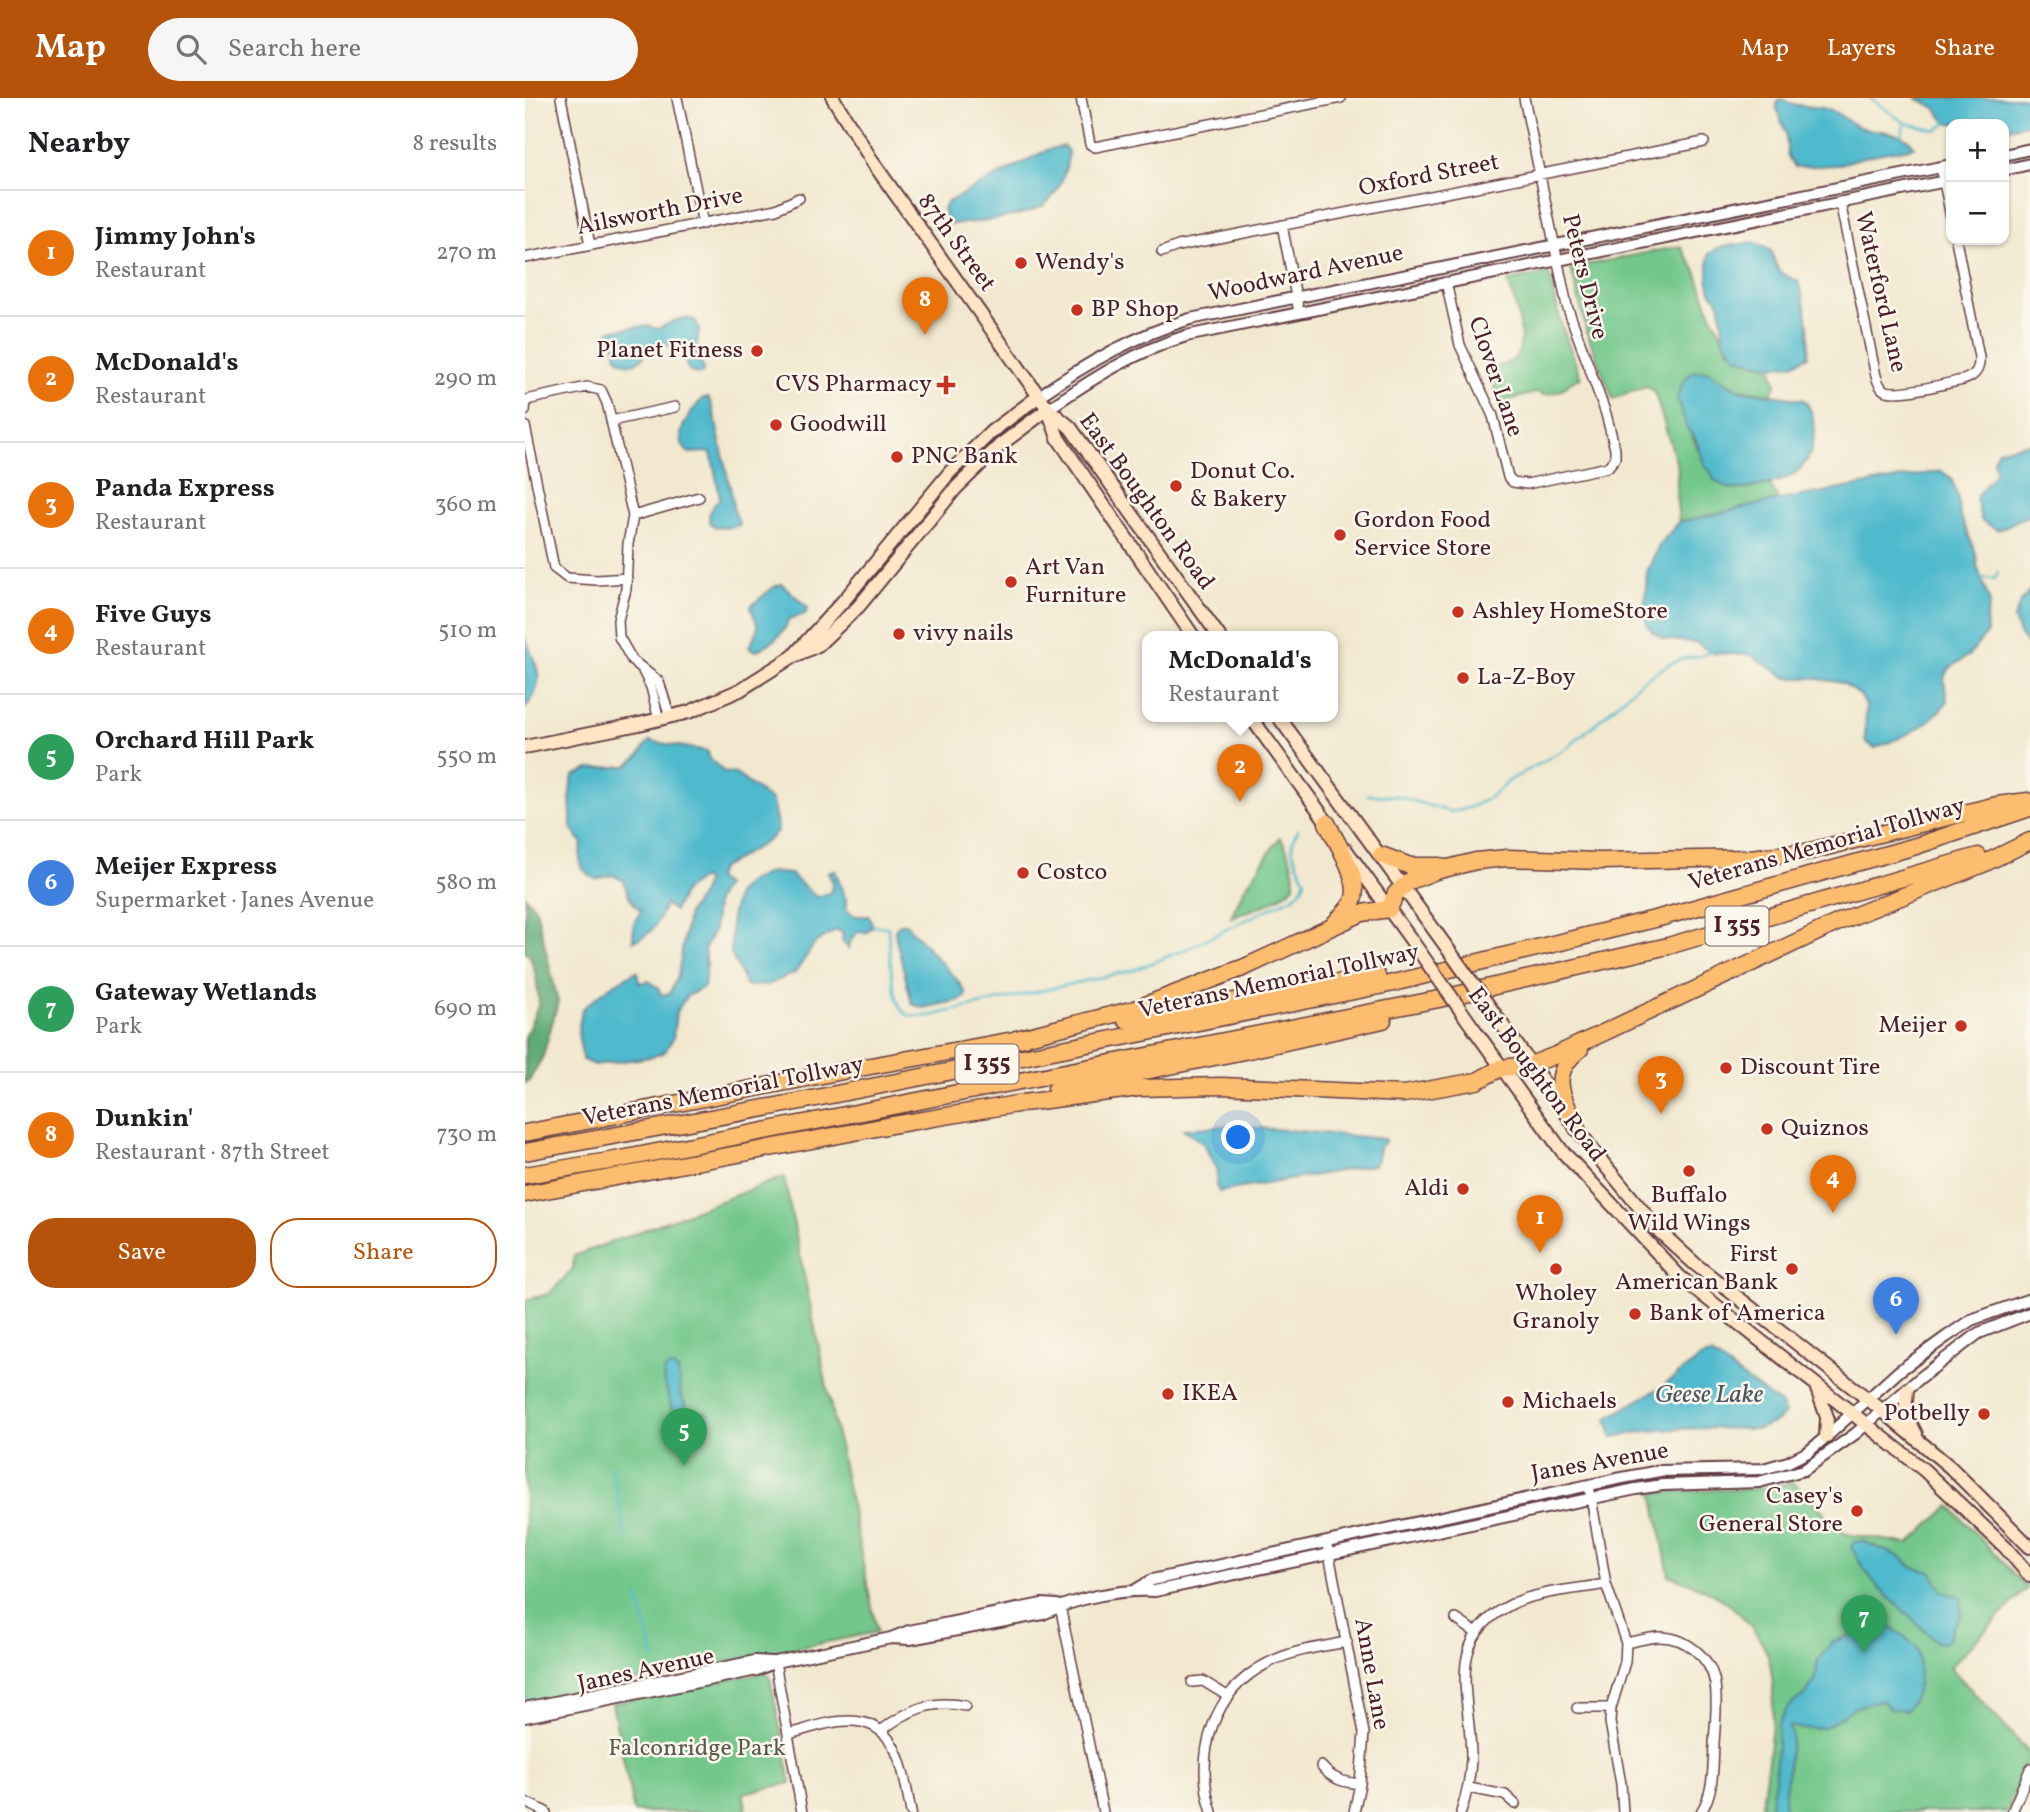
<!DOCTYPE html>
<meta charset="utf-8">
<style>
:root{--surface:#fff;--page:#f6f6f6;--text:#202124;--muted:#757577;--line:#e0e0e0;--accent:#b45309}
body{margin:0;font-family:Vollkorn,serif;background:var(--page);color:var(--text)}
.controls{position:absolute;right:21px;top:21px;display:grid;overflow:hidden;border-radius:14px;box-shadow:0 2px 5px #0004}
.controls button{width:63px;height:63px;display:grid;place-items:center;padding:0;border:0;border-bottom:2px solid var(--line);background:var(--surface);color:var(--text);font:35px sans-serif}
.you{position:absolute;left:714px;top:1040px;width:24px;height:24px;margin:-18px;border:5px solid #fff;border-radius:50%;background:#1a73e8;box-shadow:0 0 0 10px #1a73e833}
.badge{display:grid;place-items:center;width:46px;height:46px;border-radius:50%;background:var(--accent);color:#fff;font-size:23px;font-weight:700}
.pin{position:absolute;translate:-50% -58px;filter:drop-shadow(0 2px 4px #0008)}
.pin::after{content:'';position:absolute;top:37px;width:24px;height:21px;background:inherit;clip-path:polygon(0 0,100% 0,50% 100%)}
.popup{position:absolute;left:617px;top:533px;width:196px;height:91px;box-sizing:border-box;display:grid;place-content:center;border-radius:14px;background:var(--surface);filter:drop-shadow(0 2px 5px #0005);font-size:23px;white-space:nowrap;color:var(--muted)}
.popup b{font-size:26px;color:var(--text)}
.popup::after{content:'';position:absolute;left:50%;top:100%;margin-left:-14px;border:14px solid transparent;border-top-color:var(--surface)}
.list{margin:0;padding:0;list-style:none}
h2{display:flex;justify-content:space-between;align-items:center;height:91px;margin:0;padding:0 28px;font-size:30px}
h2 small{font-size:23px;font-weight:400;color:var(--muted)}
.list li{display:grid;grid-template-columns:46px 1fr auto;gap:21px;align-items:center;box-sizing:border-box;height:126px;padding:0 28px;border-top:2px solid var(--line)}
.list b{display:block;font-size:26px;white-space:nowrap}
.list p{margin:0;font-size:23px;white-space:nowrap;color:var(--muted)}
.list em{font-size:23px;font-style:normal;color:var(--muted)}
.actions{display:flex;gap:14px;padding:21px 28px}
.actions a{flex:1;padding:16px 0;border:2px solid var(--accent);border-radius:28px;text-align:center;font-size:24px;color:var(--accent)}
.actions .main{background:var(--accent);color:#fff}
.icon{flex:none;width:38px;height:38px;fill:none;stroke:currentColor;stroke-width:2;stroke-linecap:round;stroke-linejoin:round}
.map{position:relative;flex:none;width:1505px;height:1714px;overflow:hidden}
header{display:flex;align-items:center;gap:42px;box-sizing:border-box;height:98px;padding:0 35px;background:var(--accent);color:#fff}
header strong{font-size:33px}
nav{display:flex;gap:38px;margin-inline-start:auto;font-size:24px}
.search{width:490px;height:63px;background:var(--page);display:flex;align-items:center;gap:18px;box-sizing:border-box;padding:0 24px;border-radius:38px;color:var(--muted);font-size:26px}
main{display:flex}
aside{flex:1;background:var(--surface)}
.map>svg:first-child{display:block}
</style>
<header>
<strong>Map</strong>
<div class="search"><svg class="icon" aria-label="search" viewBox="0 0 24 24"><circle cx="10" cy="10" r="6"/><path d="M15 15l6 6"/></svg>Search here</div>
<nav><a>Map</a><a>Layers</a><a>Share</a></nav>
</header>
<main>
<aside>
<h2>Nearby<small>8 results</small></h2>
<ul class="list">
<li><span class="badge" style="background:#e8710a">1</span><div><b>Jimmy John's</b><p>Restaurant</p></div><em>270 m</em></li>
<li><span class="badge" style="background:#e8710a">2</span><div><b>McDonald's</b><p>Restaurant</p></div><em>290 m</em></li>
<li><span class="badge" style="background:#e8710a">3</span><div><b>Panda Express</b><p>Restaurant</p></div><em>360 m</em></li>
<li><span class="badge" style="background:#e8710a">4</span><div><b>Five Guys</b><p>Restaurant</p></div><em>510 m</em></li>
<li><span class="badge" style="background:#2e9e5b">5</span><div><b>Orchard Hill Park</b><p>Park</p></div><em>550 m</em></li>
<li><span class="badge" style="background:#3f7fe0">6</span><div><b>Meijer Express</b><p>Supermarket · Janes Avenue</p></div><em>580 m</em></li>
<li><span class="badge" style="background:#2e9e5b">7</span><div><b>Gateway Wetlands</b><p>Park</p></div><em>690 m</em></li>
<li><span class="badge" style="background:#e8710a">8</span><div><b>Dunkin'</b><p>Restaurant · 87th Street</p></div><em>730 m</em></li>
</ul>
<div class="actions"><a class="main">Save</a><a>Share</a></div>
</aside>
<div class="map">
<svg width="1505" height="1714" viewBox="0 0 1505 1714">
<rect width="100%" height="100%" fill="#fbf7ec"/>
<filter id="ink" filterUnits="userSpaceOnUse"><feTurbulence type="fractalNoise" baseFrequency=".0143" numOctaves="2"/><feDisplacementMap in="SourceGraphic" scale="14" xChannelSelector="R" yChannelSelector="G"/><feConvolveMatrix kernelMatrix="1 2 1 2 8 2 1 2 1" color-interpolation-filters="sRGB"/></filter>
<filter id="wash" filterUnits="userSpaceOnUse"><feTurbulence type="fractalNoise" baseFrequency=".00686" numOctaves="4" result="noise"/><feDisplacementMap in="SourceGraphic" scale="28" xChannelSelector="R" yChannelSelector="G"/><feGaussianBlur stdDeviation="1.57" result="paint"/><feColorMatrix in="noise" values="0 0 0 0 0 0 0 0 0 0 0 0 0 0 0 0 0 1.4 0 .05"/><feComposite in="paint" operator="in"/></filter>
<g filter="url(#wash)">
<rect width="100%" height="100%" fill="#f2e8cf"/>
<!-- green -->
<path fill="#73c78b" stroke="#5e735b" stroke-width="2" d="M1155 148 1171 173 1185 214 1204 251 1221 262 1246 268 1251 286 1246 296C1218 293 1205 289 1182 273L1152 300C1162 322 1181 387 1207 391 1219 393 1233 388 1245 386L1254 402 1154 424 1151 395 1153 370 1129 293 1121 288 1088 301 1062 235 1046 170Z
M1024 175 1036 226 1056 280C1041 284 1046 287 1036 292 1031 295 1024 296 1018 297L1014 294 976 304 962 271C971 269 983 267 989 261 1005 245 989 202 983 183Z
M755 739C765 754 769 769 769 787 753 805 728 811 706 819L718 793Z
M259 1079 352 1534 0 1605V1202L24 1196 48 1171 49 1158Z
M1268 1384 1321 1436 1384 1446 1425 1408 1502 1490 1425 1569 1505 1656 1482 1714H1236C1241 1668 1253 1616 1246 1570 1243 1547 1223 1522 1206 1508 1188 1493 1165 1485 1144 1477L1128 1395C1174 1390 1222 1396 1268 1384Z
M240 1574 245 1579 266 1685 218 1695 222 1714H109L87 1605Z"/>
<!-- forest -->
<path fill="#5eac77" stroke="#546651" stroke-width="2" d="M0 798 11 811 33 904 18 958 4 983 0 985V940L14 905 11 877 4 856 0 855Z"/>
<!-- water -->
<path fill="#50bacd" stroke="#4d6c7c" stroke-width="2" d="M1391 0H1505V25L1479 31V26L1422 25 1410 10Z
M1257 1C1276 12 1287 6 1305 12 1316 16 1323 25 1334 29 1351 35 1380 31 1389 49L1342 58 1312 67 1270 69 1263 59 1261 36 1252 10V2Z
M538 48 543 53C543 71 534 96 519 107 503 118 446 126 426 126L420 118 418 111 423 104 522 52Z
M1229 144 1246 153C1254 176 1251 174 1273 183 1281 207 1286 233 1283 258L1268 266 1246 268 1212 259 1199 242 1195 206 1186 193 1183 180 1184 156 1195 149Z
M162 220 170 222 174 230 171 253 179 272 176 276C165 276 162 272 160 262L139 244C118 248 116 279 92 259L90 248 80 239 85 232 123 228 133 231 151 222Z
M1182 273 1214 292 1279 302C1287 311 1290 325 1289 337 1286 374 1263 383 1230 389 1222 390 1212 393 1204 390 1199 389 1194 385 1189 382L1186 374 1180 368 1170 340 1162 330 1152 300 1158 284 1167 274Z
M178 300H183L187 307 207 398 208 410 215 427C204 430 179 435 185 414 187 409 192 404 195 399L186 354 164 355C144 339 166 314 178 300Z
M1505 345V417C1492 421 1484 428 1472 432L1456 422 1451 400C1456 390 1464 384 1471 374L1468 361 1473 352Z
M1416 373 1426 380 1433 400 1435 417 1451 455 1452 468 1465 505 1461 519 1462 535 1444 557 1425 570 1421 575 1419 581 1422 604C1403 629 1379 639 1350 650L1340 643 1341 608 1336 598 1318 585 1288 580H1262L1226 557 1188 555 1171 545 1139 541 1128 534 1123 528 1119 515 1122 474 1134 447 1154 424 1254 402Z
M257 486 283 510 280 516 264 521C260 536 244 547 230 553L224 549C226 544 231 537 232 532 235 525 226 516 226 508L249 489Z
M1505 493V550L1494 536 1489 521 1495 505Z
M0 540C11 568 24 582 0 610Z
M124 643 182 653 186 662 199 674 211 676 247 703 253 732 244 742 195 771 191 781 200 787 191 803 189 832 179 852 181 868 179 889 162 898 151 914 148 940 140 954 126 959 69 967 58 962 53 935 57 911 87 887 112 873 114 885 124 883 133 890 136 897 144 896 153 878 163 815 176 797 181 784 177 780 160 792 149 813 140 806C133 825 128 837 108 843L109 825 116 813 105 801 98 782 87 777 71 781C53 771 53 764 57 745L46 730C47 711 42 696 48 678L64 671 102 668 114 658Z
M310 772 321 802V813L331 818H344L348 828 341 835 334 833 326 841 324 851 317 843 318 835 312 832 291 844 270 875 242 887 221 888 206 855V819L212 795 223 784 245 774 265 776 291 799 305 795 308 785 303 774Z
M375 826H381L434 884 440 894V899L435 902 398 910 387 906 371 841 370 831Z
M702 1028 763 1032 860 1041V1044L854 1049 852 1062 848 1067 694 1094 691 1088 692 1073 679 1046 658 1031Z
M1187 1257 1256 1307 1260 1316 1251 1324 1232 1331 1169 1330 1122 1333 1087 1339 1082 1321 1086 1318 1136 1289 1177 1259Z
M144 1269H148L153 1273 156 1298 165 1314H181L184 1317 183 1322C171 1328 172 1349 156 1345L138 1279 139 1273Z
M1337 1443 1376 1459 1387 1469 1406 1474 1418 1494 1436 1499V1517L1427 1530 1423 1542 1417 1545 1412 1544 1354 1490 1339 1471 1326 1449 1329 1444Z
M1342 1526 1365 1528 1393 1551C1394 1576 1397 1591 1381 1612L1365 1611 1357 1602 1331 1609 1300 1629 1275 1631 1269 1628 1264 1629 1267 1637 1259 1703 1261 1714H1244L1250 1681 1253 1626 1263 1609 1280 1596 1290 1582 1293 1562 1307 1544 1328 1536Z"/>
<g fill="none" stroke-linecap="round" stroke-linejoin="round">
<!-- stream -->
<path stroke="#50bacd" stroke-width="2.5" d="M1345 0 1380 25 1412 32 1422 25
M1376 38 1380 25
M1455 480 1469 481 1473 474
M843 697 872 698 925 714 943 710 961 702 984 683 1043 649 1078 619 1118 582C1131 576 1142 565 1157 561 1167 558 1176 561 1184 553
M348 828 363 829C364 846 366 907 381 916 387 919 397 918 404 918L609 872 659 852 768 799 776 792 780 782C772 762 760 750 773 732
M86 1368 101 1439
M113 1498 130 1562"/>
</g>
</g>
<g filter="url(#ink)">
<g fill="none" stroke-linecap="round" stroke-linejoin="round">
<defs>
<path id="minor" d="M36 0 65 147
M152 0 178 126
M556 0 565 46 570 49 816 0
M1416 69 1426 119
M1315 104 1351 278C1353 283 1354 289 1359 292 1372 299 1423 285 1438 282 1451 278 1455 271 1454 259L1431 142
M757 127 774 214
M637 154 653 148 1179 44
M0 160 251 111 274 100
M921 184 935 247 968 318 983 379 988 384 1002 386 1083 369 1090 360V351L1081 316 1042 208 999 0
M0 313 1 302 62 289 76 292 82 305 108 418 103 446 101 491 93 522 94 539 107 562 134 584 145 619
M86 323 150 309
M0 328 29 470 42 480 72 482 102 480
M108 418 174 399
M118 573 126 589 134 622
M1064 1388 1081 1486 1101 1545 1100 1564 1086 1610 1085 1624 1096 1686 1098 1714
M803 1451 839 1635 835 1686 829 1714
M535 1508 578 1714
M931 1521 950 1534
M1101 1545C1111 1543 1122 1540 1133 1539 1160 1538 1186 1559 1190 1586 1193 1606 1190 1626 1189 1646 1188 1669 1189 1694 1176 1714
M250 1564 277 1714
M667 1584 678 1583 704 1599
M1052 1610H1086
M357 1632C383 1612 407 1601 440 1608
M264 1636C283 1631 303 1623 322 1623 375 1621 378 1675 386 1714
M796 1668C808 1682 818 1684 835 1686
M944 1690 980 1697 990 1706
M0 1704 21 1714
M687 1714C668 1658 688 1592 743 1565 768 1552 795 1549 822 1544
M936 1714C942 1696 945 1681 946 1662 947 1601 916 1541 987 1506 1010 1494 1054 1491 1081 1486
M1487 1714 1505 1671"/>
<path id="tertiary" d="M1479 57 1505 51
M1479 72 1505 66
M514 298C562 265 609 238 665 221L1426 67
M523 311C567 281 609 254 661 238L1426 82
M612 1491 627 1482 1092 1381 1134 1373 1238 1371 1263 1364 1283 1354 1301 1339 1374 1273 1421 1239 1446 1222 1505 1201
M366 1540 385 1541 518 1516C551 1500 594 1491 630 1493L1111 1391 1138 1387 1234 1384 1279 1372 1330 1336 1395 1280 1454 1235 1505 1215
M0 1610 230 1563 247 1564
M0 1619 232 1572 250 1564 366 1540 384 1533 517 1506 532 1507"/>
<path id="secondary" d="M308 0 349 66 523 311 545 329 694 538
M523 311 533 340 668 538
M270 556 321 500 425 374 466 334 514 298
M725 618 807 731
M753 618 910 833
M0 649 114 626 164 614 215 592 267 559 293 547 334 508 431 390 475 347 523 311
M821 752 887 843
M976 925 1069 1054 1134 1133 1170 1166 1358 1313 1425 1369 1505 1449
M949 931 1037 1053 1155 1179 1399 1372 1481 1450 1505 1478
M1291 1288 1302 1319 1301 1339
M1382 1291 1380 1315 1391 1336"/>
<path id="motorway" d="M802 725C811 744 837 782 828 803 824 811 816 818 810 825
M856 757 885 768H915
M601 922 852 878
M491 941 610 911 720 869 837 815 864 811 871 795 885 783 911 773 951 763 982 760 1075 763 1224 760 1281 754 1472 707 1503 703
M531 991 724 952 858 922
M1052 1030C1038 998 1022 977 1055 951
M0 1035 318 973 500 940
M0 1054 251 1008 864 886 1134 820 1391 748 1505 710
M0 1077 96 1061 914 901 1143 848 1453 758
M0 1096 367 1027 498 1005 614 990 696 988 879 996 952 983 976 970 1005 967 1031 957 1316 823 1458 766 1505 743"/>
</defs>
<!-- minor casing -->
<use href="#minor" stroke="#633d44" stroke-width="12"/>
<!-- tertiary casing -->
<use href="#tertiary" stroke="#633d44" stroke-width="14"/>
<!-- secondary casing -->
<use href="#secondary" stroke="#633d44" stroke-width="16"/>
<!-- motorway casing -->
<use href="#motorway" stroke="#633d44" stroke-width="19"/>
<!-- minor -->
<use href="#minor" stroke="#fff" stroke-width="9"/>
<!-- tertiary -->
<use href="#tertiary" stroke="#fff" stroke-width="10"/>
<!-- secondary -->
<use href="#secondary" stroke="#fee5c5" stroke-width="12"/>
<!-- motorway -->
<use href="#motorway" stroke="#fcbd6f" stroke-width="16"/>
<defs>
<path id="secondary-bridge" d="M910 833 976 925
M887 843 949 931"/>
</defs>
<!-- secondary-bridge casing -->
<use href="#secondary-bridge" stroke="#633d44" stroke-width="16" stroke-linecap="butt"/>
<!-- secondary-bridge -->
<use href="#secondary-bridge" stroke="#fee5c5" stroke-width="12"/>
</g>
</g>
<!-- markers -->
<g fill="#c8321e" stroke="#fbf7ec" stroke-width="2.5">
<circle cx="496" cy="165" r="7"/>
<circle cx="552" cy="212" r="7"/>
<circle cx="232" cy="253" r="7"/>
<path d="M417.5 276.5h7v7h7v7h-7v7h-7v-7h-7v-7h7z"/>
<circle cx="251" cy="327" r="7"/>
<circle cx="372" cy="359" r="7"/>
<circle cx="651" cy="388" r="7"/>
<circle cx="815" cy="437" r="7"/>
<circle cx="486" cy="484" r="7"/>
<circle cx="933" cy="514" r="7"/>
<circle cx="374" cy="536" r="7"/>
<circle cx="938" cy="580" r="7"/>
<circle cx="498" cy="775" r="7"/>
<circle cx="1436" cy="928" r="7"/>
<circle cx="1201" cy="970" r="7"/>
<circle cx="1242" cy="1031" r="7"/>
<circle cx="1164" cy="1073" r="7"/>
<circle cx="938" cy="1091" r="7"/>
<circle cx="1031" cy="1171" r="7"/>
<circle cx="1267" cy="1171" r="7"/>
<circle cx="1110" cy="1216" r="7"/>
<circle cx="643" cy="1296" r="7"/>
<circle cx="983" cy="1304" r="7"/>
<circle cx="1459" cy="1316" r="7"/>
<circle cx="1332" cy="1413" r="7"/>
</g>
<g text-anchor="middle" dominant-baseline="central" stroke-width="5" stroke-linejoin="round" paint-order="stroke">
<!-- shield labels -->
<g fill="#fbf7ec" stroke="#7f6065" stroke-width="2">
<rect x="1180.5" y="808.5" width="63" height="39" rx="5"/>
<rect x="430.5" y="946.5" width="63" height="39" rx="5"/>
</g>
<g font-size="23" font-weight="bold" fill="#4a1f2b">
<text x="1212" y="828">I 355</text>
<text x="462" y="966">I 355</text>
</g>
<!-- street labels -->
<g font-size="24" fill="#4a1f2b" stroke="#fbf7ec">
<text transform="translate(904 78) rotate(-11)">Oxford Street</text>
<text transform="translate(135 114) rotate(-11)">Ailsworth Drive</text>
<text transform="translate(431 145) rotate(54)">87th Street</text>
<text transform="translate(781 176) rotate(-12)">Woodward Avenue</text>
<text transform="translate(1059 179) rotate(76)">Peters Drive</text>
<text transform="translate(1355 194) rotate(77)">Waterford Lane</text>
<text transform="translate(970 279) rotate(71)">Clover Lane</text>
<text transform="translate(621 404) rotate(54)">East Boughton Road</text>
<text transform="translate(1302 747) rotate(-16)">Veterans Memorial Tollway</text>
<text transform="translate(754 884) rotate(-12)">Veterans Memorial Tollway</text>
<text transform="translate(1011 977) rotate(53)">East Boughton Road</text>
<text transform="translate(198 994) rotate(-11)">Veterans Memorial Tollway</text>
<text transform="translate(1075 1365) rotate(-10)">Janes Avenue</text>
<text transform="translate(121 1573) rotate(-12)">Janes Avenue</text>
<text transform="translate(846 1576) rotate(80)">Anne Lane</text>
</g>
<!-- poi labels -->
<g font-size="24" fill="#4a1f2b" stroke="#fbf7ec" text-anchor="start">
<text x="510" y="165">Wendy's</text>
<text x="566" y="212">BP Shop</text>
<text x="218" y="253" text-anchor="end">Planet Fitness</text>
<text x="407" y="287" text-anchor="end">CVS Pharmacy</text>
<text x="265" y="327">Goodwill</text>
<text x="386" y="359">PNC Bank</text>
<text x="665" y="374">Donut Co.<tspan x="665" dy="28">&amp; Bakery</tspan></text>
<text x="829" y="423">Gordon Food<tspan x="829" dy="28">Service Store</tspan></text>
<text x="500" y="470">Art Van<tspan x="500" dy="28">Furniture</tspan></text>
<text x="947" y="514">Ashley HomeStore</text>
<text x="388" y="536">vivy nails</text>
<text x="952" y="580">La-Z-Boy</text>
<text x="512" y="775">Costco</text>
<text x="1422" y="928" text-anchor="end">Meijer</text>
<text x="1215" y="970">Discount Tire</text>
<text x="1256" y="1031">Quiznos</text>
<text x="924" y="1091" text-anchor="end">Aldi</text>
<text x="1164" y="1098" text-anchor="middle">Buffalo<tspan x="1164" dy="28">Wild Wings</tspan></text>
<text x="1253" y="1157" text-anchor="end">First<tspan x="1253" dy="28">American Bank</tspan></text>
<text x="1031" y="1196" text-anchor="middle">Wholey<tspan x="1031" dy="28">Granoly</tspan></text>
<text x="1124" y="1216">Bank of America</text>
<text x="657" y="1296">IKEA</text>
<text x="997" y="1304">Michaels</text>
<text x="1445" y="1316" text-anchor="end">Potbelly</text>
<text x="1318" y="1399" text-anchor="end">Casey's<tspan x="1318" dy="28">General Store</tspan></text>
</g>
<!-- park labels -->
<g font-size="24" fill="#585a4d" stroke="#fbf7ec">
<text x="172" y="1651">Falconridge Park</text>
</g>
<!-- water labels -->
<g font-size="26" font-style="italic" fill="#4c5564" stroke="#fbf7ec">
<text x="1184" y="1297">Geese Lake</text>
</g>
</g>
</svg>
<div class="controls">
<button>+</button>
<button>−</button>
</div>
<div class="you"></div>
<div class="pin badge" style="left:1015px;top:1155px;background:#e8710a">1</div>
<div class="pin badge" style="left:715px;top:704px;background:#e8710a">2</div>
<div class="popup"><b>McDonald's</b>Restaurant</div>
<div class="pin badge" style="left:1136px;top:1016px;background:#e8710a">3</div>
<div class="pin badge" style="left:1308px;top:1115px;background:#e8710a">4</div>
<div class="pin badge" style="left:159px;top:1368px;background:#2e9e5b">5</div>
<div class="pin badge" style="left:1371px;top:1237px;background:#3f7fe0">6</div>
<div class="pin badge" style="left:1339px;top:1555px;background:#2e9e5b">7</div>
<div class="pin badge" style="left:400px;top:237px;background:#e8710a">8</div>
</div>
</main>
